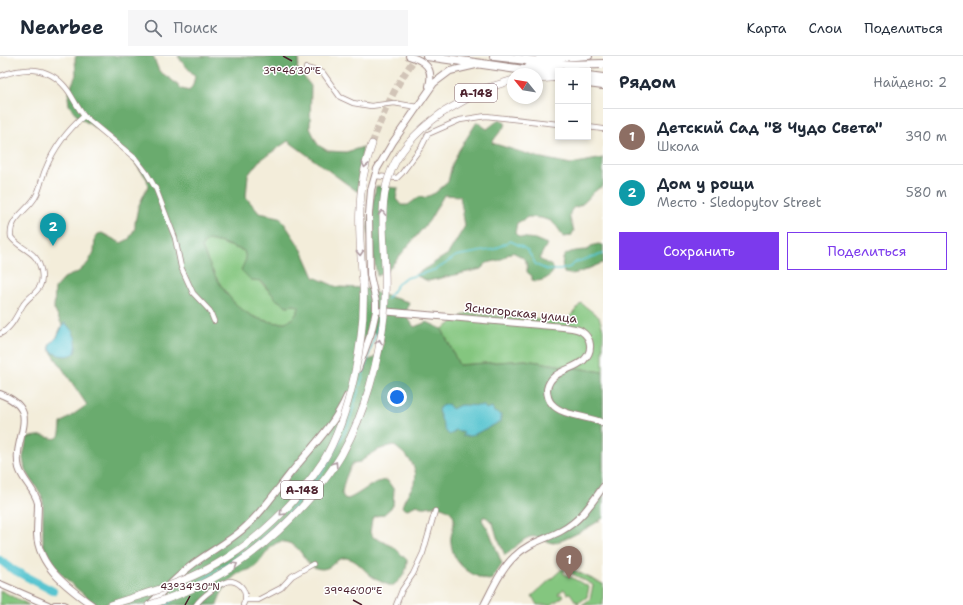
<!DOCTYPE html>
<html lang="ru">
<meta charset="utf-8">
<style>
:root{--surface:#fff;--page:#f6f6f7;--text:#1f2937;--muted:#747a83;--line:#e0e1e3;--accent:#7c3aed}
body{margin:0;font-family:"Shantell Sans",sans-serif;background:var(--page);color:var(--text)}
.controls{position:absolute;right:12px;top:12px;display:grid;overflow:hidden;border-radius:0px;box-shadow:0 2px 6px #0003}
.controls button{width:36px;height:36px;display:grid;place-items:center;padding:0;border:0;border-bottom:1px solid var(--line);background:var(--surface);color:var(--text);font:20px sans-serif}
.compass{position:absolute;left:507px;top:12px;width:36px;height:36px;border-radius:50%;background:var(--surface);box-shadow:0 2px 6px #0003;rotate:300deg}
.you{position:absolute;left:397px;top:341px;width:14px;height:14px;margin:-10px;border:3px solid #fff;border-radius:50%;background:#1a73e8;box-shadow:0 0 0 6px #1a73e833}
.badge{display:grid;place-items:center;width:26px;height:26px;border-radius:50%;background:var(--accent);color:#fff;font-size:13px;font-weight:700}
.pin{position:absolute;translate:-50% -33px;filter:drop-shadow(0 1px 2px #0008)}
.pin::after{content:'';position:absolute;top:21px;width:14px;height:12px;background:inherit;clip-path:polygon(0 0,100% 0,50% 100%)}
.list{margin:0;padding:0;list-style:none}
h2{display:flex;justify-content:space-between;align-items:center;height:52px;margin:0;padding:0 16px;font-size:17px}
h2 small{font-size:13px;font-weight:400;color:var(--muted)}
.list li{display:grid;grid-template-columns:26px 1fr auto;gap:12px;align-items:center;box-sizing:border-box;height:56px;padding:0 16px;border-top:1px solid var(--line)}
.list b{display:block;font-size:15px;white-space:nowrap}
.list p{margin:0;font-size:13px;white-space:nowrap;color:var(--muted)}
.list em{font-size:13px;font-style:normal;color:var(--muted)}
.actions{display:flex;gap:8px;padding:12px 16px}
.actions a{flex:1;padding:9px 0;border:1px solid var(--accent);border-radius:0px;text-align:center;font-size:14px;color:var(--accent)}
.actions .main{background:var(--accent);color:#fff}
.icon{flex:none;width:22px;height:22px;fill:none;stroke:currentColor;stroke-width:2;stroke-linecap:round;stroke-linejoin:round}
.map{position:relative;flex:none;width:603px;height:549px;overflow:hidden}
header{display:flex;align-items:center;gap:24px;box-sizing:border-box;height:56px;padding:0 20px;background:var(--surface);border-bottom:1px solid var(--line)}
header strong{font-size:19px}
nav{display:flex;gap:22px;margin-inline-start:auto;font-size:14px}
.search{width:280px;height:36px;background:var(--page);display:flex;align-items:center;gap:10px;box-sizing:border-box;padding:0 14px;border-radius:0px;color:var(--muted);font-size:15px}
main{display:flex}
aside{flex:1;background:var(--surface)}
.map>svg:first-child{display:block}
</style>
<header>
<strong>Nearbee</strong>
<div class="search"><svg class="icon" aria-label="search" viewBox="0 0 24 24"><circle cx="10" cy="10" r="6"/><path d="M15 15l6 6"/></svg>Поиск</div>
<nav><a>Карта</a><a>Слои</a><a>Поделиться</a></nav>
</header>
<main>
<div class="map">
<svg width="603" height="549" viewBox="0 0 603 549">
<rect width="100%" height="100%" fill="#fff"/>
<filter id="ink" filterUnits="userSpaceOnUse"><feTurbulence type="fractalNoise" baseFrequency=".025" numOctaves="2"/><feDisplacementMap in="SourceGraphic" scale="8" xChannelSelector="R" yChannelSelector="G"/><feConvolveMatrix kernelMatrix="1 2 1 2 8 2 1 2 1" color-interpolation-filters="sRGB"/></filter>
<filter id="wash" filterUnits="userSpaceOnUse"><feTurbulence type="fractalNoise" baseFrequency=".012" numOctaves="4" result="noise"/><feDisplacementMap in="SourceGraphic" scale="16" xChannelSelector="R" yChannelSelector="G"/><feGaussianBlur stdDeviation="0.9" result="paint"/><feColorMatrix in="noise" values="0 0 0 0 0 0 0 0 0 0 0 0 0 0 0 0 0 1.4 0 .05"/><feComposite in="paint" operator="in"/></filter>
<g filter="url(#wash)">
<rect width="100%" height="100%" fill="#f3edda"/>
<!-- green -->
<path fill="#84c67f" stroke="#677255" d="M208 184 222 187 244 195C250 217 269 238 287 250L295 249 299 251C298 258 292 264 285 266 279 268 273 266 267 265 232 258 215 222 202 192L203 188Z
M581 247 599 261 603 273V316L525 304 459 309 442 273 467 257 567 265Z
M569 512 603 528V549H582L590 543 593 529 571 517Z
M562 513 565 514 563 517 589 531 587 541 577 548 578 545 576 546 570 537 567 538 564 533 558 538 559 539 562 538 564 540 551 549H537L532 540Z
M0 534 29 549H0Z"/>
<!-- forest -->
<path fill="#6bab6e" stroke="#5a654c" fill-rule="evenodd" d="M76 0H153L159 15 172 24 182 33 189 35 193 29 195 20 182 6 178 0 265 1 301 0 299 3 297 12 311 30 310 72 318 89 328 95 346 96 363 91 359 115 358 136 288 85 259 105 248 119 246 141 259 157 280 161 302 194 314 221 337 231 366 232 379 238 409 246 406 259 414 271 427 266 442 273 459 309 525 304 603 316V462C596 468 562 486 554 487 546 487 539 479 530 481 520 484 514 494 505 499L497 481 493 467 486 461H483L482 464 490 477 502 508 492 523C488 525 485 523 481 522 464 515 453 505 451 487 449 479 457 467 453 459 450 453 438 449 432 450 429 450 425 452 422 451 420 451 419 450 417 449L405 454 402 451C405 439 412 434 415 425 419 409 404 397 393 389L375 395 360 406 353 407C347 417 343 427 342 438L344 442 348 443C362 437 372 425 387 424L394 434 393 450 383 459 375 460 372 463 370 477 373 481 394 491 407 504C407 517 402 523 392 530 384 528 377 524 370 519 363 513 356 503 346 502 334 501 332 517 316 512 303 508 303 489 285 486 270 483 264 505 253 512 248 515 241 515 236 519 227 526 220 538 217 549H88L89 543C70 527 51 512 43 488V446L42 441 25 413 23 402 27 382C32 381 39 379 44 380 59 385 60 383 61 367L87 349 50 294V288L57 281 62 269 54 253 55 232 64 222 78 216 88 207 94 196 95 182 98 178 102 177 121 187 129 183 135 172V167L138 151 148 130 147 123 131 101 101 75 78 61 69 49 68 41 70 33 76 19 75 3ZM208 184 222 187 244 195 246 203 241 214 251 224 261 225 277 244 287 250 295 249 299 251C298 258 292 264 285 266 279 268 273 266 267 265 232 258 215 222 202 192L203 188ZM375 276 384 285 379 300 364 306 361 305 371 277Z
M500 63 506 68C503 73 495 81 492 87L537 101 571 108 603 102V130C589 136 588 149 573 152 566 160 572 166 574 175L571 180 564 181 557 171 551 165 541 162 528 161 517 167 515 177 519 181 535 183 547 188 539 203 552 210 554 214C550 222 541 227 532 224V220L527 216C528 203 523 201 512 196L500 204 487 207 481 213 428 225 415 219 448 198 465 170 460 140 444 139 429 165 388 214 377 220 368 172 376 130 398 132 396 143 401 149H408L419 141 424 142 435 137 448 126 452 109 459 94 477 66 487 73Z
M598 188 603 189V207C589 211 577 221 564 217 558 196 569 195 588 194L591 190Z"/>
<!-- water -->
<path fill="#58c5d0" stroke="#51727e" d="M64 267H65C74 275 79 285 75 297 68 302 56 300 50 294V288L57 281Z
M448 348 452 353 460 349H466L484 350 486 353 492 351 494 356 501 359 500 366 471 380H462L464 376 455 374 453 377 449 379 445 374 438 354 441 350Z"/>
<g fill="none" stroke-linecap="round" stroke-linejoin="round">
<!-- stream -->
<path stroke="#58c5d0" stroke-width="1.5" d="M387 243 397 229 403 223 434 214 442 210 456 200 495 193 510 185C526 192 528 193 536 209L548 214H560L570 211 576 206 603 198
M201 525 252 491 289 457 325 412 344 377 349 366 378 269 380 245 383 244
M166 549 173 544"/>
<!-- river -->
<path stroke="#58c5d0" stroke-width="8" d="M0 504 10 512 53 535"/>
</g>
</g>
<g filter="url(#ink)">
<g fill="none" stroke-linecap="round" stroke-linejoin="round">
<!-- primary-tunnel -->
<path stroke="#d1c4b7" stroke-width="7" stroke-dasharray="7 3.5" stroke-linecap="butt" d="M372 88C383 57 396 27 417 0"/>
<defs>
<path id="street" d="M306 12 323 17 340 41 353 47 371 50 394 47 417 51
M0 20C27 10 51 10 69 36 74 44 78 52 84 60 68 74 54 92 46 112 42 120 41 130 37 138 30 154 8 162 11 181 17 190 28 193 35 201 41 208 44 222 40 230 36 238 27 242 23 249 16 260 12 272 0 278
M84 60 136 103 146 116 156 133 175 182 181 211 193 237 210 255 214 265
M588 71 603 73
M375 120 397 122 402 117 422 90 428 78 460 64 486 60 558 68
M196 549C201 541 220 527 229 525 233 525 238 527 241 530 244 533 246 539 245 544
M243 549 245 544H258L281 532 292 520 313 508
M396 549 402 534 413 518 423 497 435 455"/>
<path id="secondary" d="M409 0C425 5 434 12 429 30
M539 0 561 2 589 0
M381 255 563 271C569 272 576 272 581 275 592 282 593 295 584 304 572 315 551 314 547 333 547 339 548 344 552 348 562 360 588 360 603 367
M358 313 371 277 376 255V246L370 219 369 158 371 134 377 113 393 86 434 27 450 15 476 9
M0 338C45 355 11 381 19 412 23 425 35 434 38 447 38 457 37 468 37 478 38 510 68 532 92 549
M0 528 48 549
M55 549H64
M149 549C164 534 179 518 196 506 211 495 228 486 242 474 260 459 274 438 289 419 309 394 334 370 347 340
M484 549C493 532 501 513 515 500 528 487 546 483 561 475 580 465 591 448 603 431"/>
<path id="primary" d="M537 23 551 22
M442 57 484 33 513 24
M363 228C359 181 355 134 372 88
M110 549 119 546"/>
<path id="highway" d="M427 0 524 14 558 22
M494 0 567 9 603 8
M529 11 558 15
M588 20 603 22
M588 27 603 29"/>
</defs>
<!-- street casing -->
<use href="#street" stroke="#9e8682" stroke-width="6"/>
<!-- secondary casing -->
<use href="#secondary" stroke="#9e8682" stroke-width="8"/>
<!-- primary casing -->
<use href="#primary" stroke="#9e8682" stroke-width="8"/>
<!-- highway casing -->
<use href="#highway" stroke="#9e8682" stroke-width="10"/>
<!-- street -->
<use href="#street" stroke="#fff" stroke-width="4.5"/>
<!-- secondary -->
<use href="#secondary" stroke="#fff" stroke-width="6"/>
<!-- primary -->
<use href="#primary" stroke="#fff" stroke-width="7"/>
<!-- highway -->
<use href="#highway" stroke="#fff" stroke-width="8"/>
<defs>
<path id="primary-bridge" d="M119 546C152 536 185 526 215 509 258 485 295 448 322 407 350 362 366 281 363 228
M149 549C216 528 264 495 310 442 322 427 334 413 343 396 365 357 379 304 384 260 393 173 354 119 442 57"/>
</defs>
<!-- primary-bridge casing -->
<use href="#primary-bridge" stroke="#9e8682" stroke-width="8" stroke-linecap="butt"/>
<!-- primary-bridge -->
<use href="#primary-bridge" stroke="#fff" stroke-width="7"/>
</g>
<!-- one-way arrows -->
<defs><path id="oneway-chevron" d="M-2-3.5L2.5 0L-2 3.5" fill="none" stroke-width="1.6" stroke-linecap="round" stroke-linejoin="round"/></defs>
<g stroke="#ae9aa0">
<use href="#oneway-chevron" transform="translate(365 109) rotate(103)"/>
<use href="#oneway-chevron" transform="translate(382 157) rotate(-88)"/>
<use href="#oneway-chevron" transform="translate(360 197) rotate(86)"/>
<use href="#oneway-chevron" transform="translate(379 286) rotate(-79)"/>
<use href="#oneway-chevron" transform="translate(335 408) rotate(-57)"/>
<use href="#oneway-chevron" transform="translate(282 457) rotate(134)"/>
<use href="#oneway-chevron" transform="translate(235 509) rotate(-31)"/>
</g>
</g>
<!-- ticks -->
<path fill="none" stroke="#4a1f2b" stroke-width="1.5" d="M283 0 292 5M353 544 362 549M185 549 190 540"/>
<g text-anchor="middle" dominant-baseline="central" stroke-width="3" stroke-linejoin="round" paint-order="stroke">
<!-- shield labels -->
<g fill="#fff" stroke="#80626b" stroke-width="1">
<rect x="455" y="28" width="42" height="18" rx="3"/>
<rect x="281" y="425" width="42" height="18" rx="3"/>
</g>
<g font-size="11" font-weight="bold" fill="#4a1f2b">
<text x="476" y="37">А-148</text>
<text x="302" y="434">А-148</text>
</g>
<!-- street labels -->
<g font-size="12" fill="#4a1f2b" stroke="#fff">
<text transform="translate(521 257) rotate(6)">Ясногорская улица</text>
</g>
</g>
<g font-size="10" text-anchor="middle" fill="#4a1f2b" stroke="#fff" stroke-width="3" stroke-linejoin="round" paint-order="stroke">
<text x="292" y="18">39°46'30"E</text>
<text x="190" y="534">43°34'30"N</text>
<text x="353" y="538">39°46'00"E</text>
</g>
</svg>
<div class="controls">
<button>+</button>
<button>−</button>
</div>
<svg class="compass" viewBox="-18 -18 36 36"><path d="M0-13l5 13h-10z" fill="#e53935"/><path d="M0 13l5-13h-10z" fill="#747a83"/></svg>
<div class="you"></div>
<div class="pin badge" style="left:569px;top:523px;background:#8d6e63">1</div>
<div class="pin badge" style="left:53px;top:190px;background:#0f9aa8">2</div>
</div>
<aside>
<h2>Рядом<small>Найдено: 2</small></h2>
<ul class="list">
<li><span class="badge" style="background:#8d6e63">1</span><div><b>Детский Сад &quot;8 Чудо Света&quot;</b><p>Школа</p></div><em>390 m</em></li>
<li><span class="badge" style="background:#0f9aa8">2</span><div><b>Дом у рощи</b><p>Место · Sledopytov Street</p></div><em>580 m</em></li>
</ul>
<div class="actions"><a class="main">Сохранить</a><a>Поделиться</a></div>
</aside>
</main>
